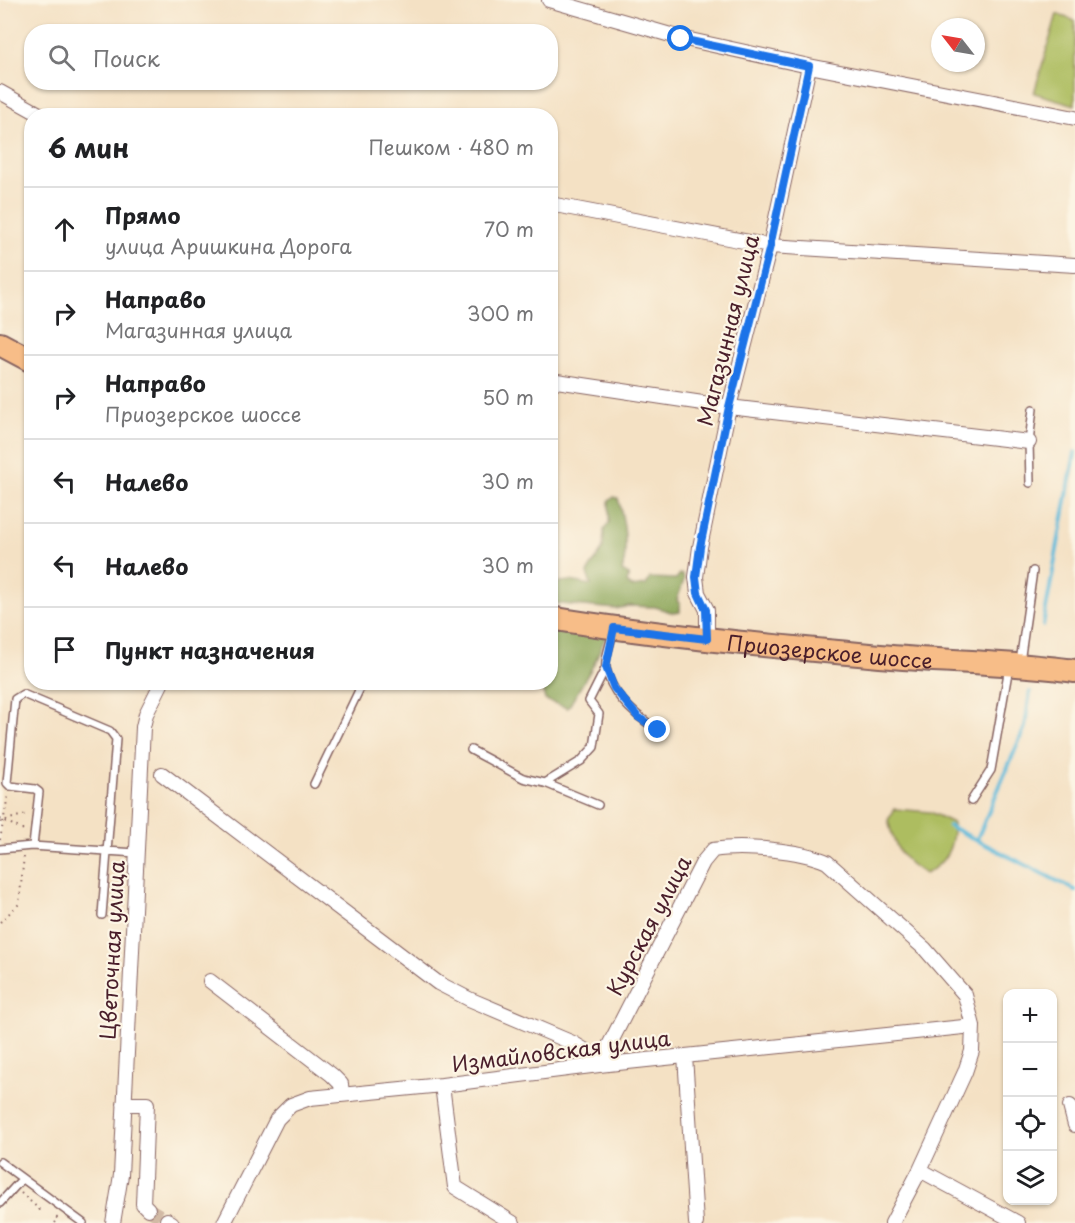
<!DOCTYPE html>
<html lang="ru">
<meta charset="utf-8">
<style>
:root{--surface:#fff;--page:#f2f2f2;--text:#202124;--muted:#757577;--line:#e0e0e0}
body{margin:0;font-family:"Playpen Sans",sans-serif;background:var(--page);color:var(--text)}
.controls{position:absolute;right:18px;bottom:18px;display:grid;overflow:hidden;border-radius:12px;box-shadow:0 2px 4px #0004}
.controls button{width:54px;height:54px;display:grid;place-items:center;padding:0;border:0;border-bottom:2px solid var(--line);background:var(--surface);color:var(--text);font:30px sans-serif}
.compass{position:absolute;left:931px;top:18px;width:54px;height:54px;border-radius:50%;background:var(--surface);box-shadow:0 2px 4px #0004;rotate:301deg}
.stop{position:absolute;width:18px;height:18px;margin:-14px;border:4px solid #1a73e8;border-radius:50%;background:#fff}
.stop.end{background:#1a73e8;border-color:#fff;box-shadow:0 2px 6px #0008}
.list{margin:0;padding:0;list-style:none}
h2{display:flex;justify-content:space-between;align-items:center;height:78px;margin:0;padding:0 24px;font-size:26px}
h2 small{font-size:20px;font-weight:400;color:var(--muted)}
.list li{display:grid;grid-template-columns:39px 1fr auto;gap:18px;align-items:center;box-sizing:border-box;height:84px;padding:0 24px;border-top:2px solid var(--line)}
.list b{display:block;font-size:22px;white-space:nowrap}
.list p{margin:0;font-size:20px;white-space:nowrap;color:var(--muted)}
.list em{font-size:20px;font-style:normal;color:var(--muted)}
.icon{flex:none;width:33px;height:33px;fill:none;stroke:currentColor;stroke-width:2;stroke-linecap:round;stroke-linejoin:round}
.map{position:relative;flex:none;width:1075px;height:1223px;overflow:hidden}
.search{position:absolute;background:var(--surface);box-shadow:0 2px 4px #0004;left:24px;top:24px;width:534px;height:66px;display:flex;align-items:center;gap:15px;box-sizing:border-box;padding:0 21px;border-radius:24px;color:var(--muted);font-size:22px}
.panel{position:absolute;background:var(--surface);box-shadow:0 2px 4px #0004;left:24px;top:108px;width:534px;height:582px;border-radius:24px}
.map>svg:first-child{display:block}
</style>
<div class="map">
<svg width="1075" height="1223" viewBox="0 0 1075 1223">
<rect width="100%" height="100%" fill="#fcf5e5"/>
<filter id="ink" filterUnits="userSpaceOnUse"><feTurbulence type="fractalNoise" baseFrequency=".0167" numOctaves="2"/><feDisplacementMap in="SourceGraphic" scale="12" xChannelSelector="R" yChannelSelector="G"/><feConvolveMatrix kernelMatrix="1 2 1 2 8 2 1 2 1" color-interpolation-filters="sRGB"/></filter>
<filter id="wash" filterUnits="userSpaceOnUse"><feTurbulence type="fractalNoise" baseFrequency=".008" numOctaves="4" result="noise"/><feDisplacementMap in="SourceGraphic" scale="24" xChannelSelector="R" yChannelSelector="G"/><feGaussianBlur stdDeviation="1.35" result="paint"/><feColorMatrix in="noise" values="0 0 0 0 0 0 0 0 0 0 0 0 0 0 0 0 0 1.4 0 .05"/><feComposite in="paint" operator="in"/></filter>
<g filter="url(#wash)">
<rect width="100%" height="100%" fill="#f4e1c4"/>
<!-- green -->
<path fill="#adbd60" stroke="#7c6e46" stroke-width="1.5" d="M1057 14 1075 21V105L1034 93Z
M895 809 930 812 953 823C954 847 946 863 925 874 900 859 895 848 888 820Z"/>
<!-- forest -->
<path fill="#8aa456" stroke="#6a6240" stroke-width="1.5" d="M614 497 618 498C624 521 629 547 622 571L629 575 627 583 632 587 646 585 650 578 676 579 680 574 683 575 684 580 677 600 680 605V612L674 613 655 607 629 606 616 609 551 603V591L559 582 570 581 591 585 587 573 603 548 604 530 609 523V501Z
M551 627 606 636 593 666 568 708 545 700 541 684 550 682Z"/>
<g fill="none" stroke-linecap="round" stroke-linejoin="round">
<!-- stream -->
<path stroke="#5cb9da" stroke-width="4" d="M1043 625 1075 452
M949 826 1075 890
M977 839 1025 727 1030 692"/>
</g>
</g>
<g filter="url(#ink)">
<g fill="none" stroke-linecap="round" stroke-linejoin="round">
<!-- street-tunnel -->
<path stroke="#d2baa5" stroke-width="14" stroke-dasharray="14 7" stroke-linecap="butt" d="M148 1209 167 1220"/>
<defs>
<path id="lane" d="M1030 483 1029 442 1033 409
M613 630C612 642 604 657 606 668 611 695 636 716 658 730
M1020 662 1033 571
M471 750 523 778 545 783 598 805
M545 783 581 761 594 747 599 714 589 701 606 667
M314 784 363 682
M971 801 991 770 1009 667
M33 846 39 792 35 789 10 786 7 783 15 699 23 694 110 731 116 739 102 915
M0 849 32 846 136 853
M0 1162 83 1223
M0 1203 22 1179"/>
<path id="street" d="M549 0 681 38 809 66 1075 118
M0 92 43 116
M550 204 770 246 1075 265
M550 380 729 407 1029 442
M707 639V610L698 593 696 577 700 547 729 407 770 246 809 66
M162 774 438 983 469 999 573 1043 588 1052 599 1065 703 862 713 850C742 845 801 850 827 862L925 949 965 995 973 1026 972 1051 965 1072 920 1170 892 1223
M210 981 332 1075 341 1084 342 1095
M685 1056 696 1223
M442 1085 455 1187 513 1223
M124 1104H147L143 1204 148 1209
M1070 1106 1075 1125
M920 1170 1018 1223
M167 1220 172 1223
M113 1223 121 1175 143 727 146 714 162 682
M224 1223 277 1119 291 1105 310 1098 442 1085 599 1065 973 1026"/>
<g id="primary">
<path d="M0 344 32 361"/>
<path id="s1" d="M550 618C660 636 770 646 880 656 945 662 1010 662 1075 671"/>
</g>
</defs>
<!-- lane casing -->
<use href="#lane" stroke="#866361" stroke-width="10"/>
<!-- street casing -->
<use href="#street" stroke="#866361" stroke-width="16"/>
<!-- primary casing -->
<use href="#primary" stroke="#866361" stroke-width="26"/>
<!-- path -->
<path stroke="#866361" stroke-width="2" stroke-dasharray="1.5 4.5" stroke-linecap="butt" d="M0 819 26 831
M0 822 26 814
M0 840 8 795
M0 922 19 904 24 856
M21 1193 40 1210 43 1207
M55 1223 58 1219 56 1217"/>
<!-- lane -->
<use href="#lane" stroke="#fff" stroke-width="7"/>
<!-- street -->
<use href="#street" stroke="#fff" stroke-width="14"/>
<!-- primary -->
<use href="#primary" stroke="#f7bd88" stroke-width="22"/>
</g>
</g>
<g fill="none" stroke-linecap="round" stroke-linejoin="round" filter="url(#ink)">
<!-- route -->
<path stroke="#1a73e8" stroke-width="8" d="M658 730 638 717 614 688 606 667 614 628 707 639 706 610 698 593 696 577 700 547 729 407 770 246 809 66 681 39"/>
</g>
<g text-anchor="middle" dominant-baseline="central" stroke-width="4.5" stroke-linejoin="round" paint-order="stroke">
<!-- street labels -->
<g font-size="21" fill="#4a1f2b" stroke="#fcf5e5">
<text transform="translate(727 330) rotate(-76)">Магазинная улица</text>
<text stroke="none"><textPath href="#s1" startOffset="282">Приозерское шоссе</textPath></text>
<text transform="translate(648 925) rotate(-62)">Курская улица</text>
<text transform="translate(111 950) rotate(-87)">Цветочная улица</text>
<text transform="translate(561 1050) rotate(-7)">Измайловская улица</text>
</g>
</g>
</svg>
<div class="controls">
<button>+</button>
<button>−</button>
<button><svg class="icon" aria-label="locate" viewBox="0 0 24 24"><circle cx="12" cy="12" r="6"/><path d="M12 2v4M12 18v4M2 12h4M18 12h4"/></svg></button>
<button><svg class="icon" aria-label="layers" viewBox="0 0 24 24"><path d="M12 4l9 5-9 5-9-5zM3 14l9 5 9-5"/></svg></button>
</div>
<svg class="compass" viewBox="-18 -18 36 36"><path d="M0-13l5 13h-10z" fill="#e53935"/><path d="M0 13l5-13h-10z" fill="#757577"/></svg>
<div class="stop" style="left:681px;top:39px"></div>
<div class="stop end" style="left:658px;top:730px"></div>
<div class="search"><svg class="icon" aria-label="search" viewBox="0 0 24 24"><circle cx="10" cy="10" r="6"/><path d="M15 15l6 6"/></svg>Поиск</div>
<section class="panel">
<h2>6 мин<small>Пешком · 480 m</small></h2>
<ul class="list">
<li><svg class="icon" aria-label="ahead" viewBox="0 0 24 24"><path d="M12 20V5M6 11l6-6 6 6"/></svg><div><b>Прямо</b><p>улица Аришкина Дорога</p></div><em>70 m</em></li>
<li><svg class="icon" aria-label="right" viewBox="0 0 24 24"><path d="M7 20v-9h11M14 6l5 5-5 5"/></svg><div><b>Направо</b><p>Магазинная улица</p></div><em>300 m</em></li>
<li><svg class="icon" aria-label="right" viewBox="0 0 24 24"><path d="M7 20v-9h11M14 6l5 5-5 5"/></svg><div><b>Направо</b><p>Приозерское шоссе</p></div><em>50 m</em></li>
<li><svg class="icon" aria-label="left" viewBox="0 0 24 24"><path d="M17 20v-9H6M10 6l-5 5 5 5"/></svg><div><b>Налево</b></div><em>30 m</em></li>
<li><svg class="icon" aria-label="left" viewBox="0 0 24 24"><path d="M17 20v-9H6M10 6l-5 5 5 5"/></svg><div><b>Налево</b></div><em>30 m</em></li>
<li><svg class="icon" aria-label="arrive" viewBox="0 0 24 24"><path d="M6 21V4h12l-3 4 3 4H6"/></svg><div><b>Пункт назначения</b></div></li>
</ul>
</section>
</div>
